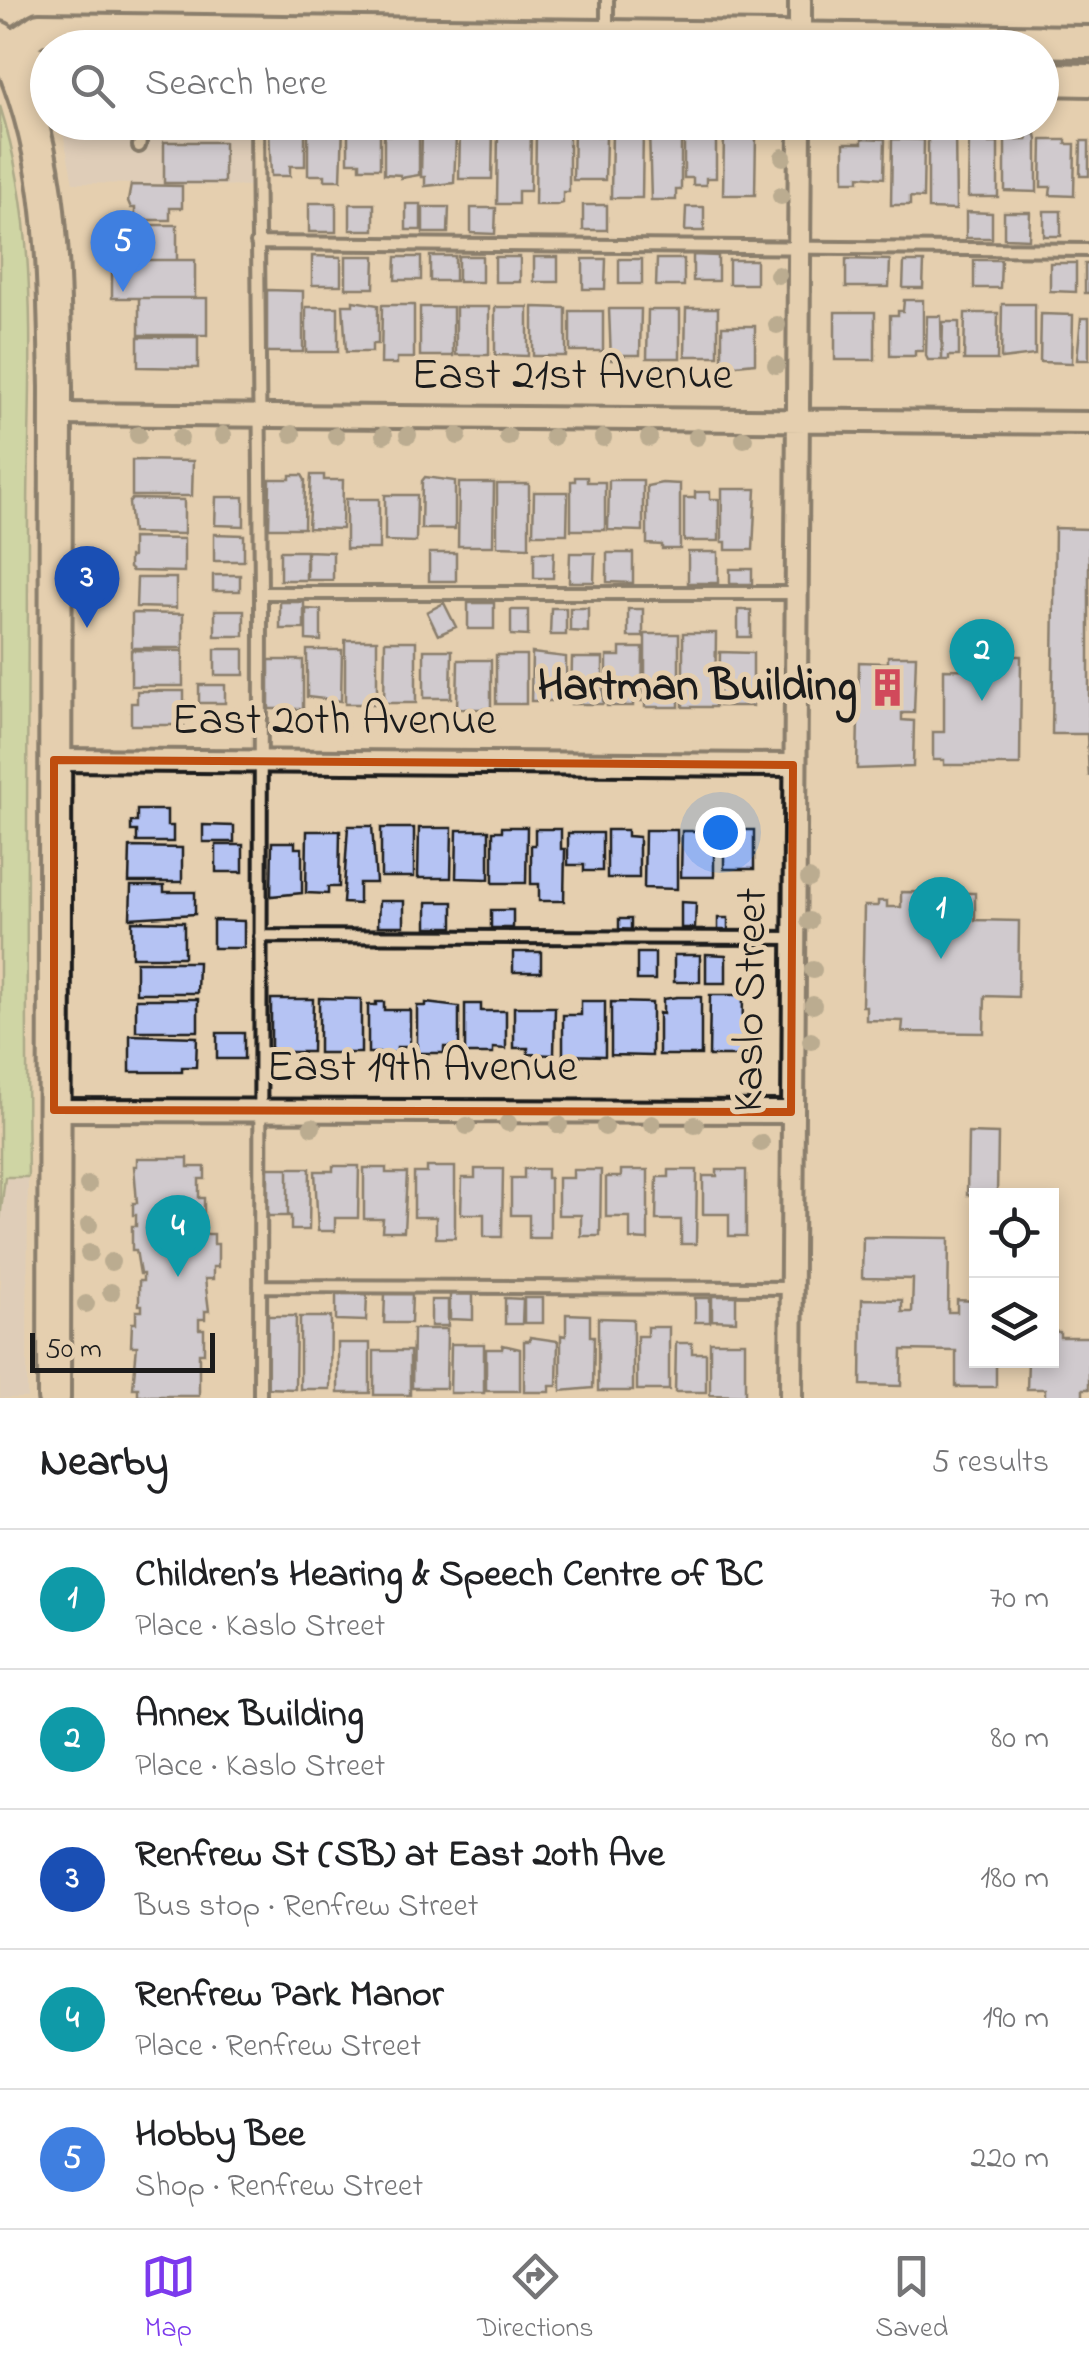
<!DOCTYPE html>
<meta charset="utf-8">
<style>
:root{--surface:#fff;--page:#f6f6f6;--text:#202124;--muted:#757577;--line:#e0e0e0;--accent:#7c3aed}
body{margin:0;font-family:"Indie Flower",sans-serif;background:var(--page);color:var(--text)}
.controls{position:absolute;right:30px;bottom:30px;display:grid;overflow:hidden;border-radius:0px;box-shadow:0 5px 15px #0003}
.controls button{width:90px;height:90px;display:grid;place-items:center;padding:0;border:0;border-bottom:2px solid var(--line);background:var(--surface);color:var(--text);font:50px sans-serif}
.scale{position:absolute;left:30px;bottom:25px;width:185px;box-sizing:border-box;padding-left:10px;border:5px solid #1c1c1c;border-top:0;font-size:28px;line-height:35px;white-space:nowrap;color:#1c1c1c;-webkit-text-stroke:8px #e5cfaf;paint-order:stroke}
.you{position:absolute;left:720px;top:832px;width:35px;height:35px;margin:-25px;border:8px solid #fff;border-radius:50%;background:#1a73e8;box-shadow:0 0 0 15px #1a73e833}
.badge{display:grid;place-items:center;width:65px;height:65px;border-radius:50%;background:var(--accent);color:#fff;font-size:32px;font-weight:700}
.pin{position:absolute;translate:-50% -82px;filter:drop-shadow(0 2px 5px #0008)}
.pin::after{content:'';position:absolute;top:52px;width:35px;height:30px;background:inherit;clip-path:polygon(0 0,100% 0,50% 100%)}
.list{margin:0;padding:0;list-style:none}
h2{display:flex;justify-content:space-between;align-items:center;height:130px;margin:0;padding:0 40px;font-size:42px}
h2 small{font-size:32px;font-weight:400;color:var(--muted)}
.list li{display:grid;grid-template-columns:65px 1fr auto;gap:30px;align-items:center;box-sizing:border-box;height:140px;padding:0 40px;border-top:2px solid var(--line)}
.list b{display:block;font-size:38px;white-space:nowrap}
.list p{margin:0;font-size:32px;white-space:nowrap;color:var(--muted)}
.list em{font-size:32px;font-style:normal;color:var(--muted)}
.icon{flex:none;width:55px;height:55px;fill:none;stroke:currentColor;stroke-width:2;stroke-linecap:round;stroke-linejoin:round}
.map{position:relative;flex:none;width:1089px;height:1398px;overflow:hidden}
.search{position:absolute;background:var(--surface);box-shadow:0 5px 15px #0003;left:30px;right:30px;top:30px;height:110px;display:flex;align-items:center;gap:25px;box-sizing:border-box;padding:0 35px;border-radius:55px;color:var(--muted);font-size:38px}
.sheet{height:830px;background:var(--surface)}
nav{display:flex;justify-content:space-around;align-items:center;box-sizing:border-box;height:140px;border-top:2px solid var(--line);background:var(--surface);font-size:28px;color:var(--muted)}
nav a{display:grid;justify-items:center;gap:5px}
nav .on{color:var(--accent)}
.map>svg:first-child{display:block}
</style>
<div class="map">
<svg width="1089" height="1398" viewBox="0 0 1089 1398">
<rect width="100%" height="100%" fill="#e5cfaf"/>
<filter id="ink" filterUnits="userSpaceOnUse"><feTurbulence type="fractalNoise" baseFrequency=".01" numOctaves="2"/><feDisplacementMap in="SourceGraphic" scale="20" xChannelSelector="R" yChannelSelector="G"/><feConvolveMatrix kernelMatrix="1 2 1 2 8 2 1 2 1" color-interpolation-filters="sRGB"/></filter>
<g filter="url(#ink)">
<!-- built -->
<path fill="#d7cbc3" d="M61 123H253L252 186 73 183Z
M0 1177H28L27 1398H0Z"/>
<!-- green -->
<path fill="#b3db97" stroke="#687c5a" stroke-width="2.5" d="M0 106C42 239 28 382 28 519 28 738 25 958 28 1177H5L0 1219Z"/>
<!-- building -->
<path fill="#b5c3f3" stroke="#1c1c1c" stroke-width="2.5" d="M312 123H324V127H343L341 180H325V175H308V127H312Z
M478 126 493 129 492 179H459L460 128 478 129Z
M574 127H593V136H606L605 180H573Z
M360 128 380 130V168H360V162H348V130Z
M503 128 531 131 530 191H518V204H497L498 131Z
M391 129H419V175L401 178V175L384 174V135H391Z
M541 129 569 132V192H563V203L556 205H535L536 132Z
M612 129H643L642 198H611Z
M937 129H955L956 210 928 209V136H936Z
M269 130H305V166H290V176H271Z
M422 130H448V137H456L454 183 425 186V177H421Z
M649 130H681V190H676V200H651Z
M724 134H756L755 195H723Z
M1027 134H1036L1037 140V192L1005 191V140H1027Z
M684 138H716V178H706V185H693V178H684Z
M862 138 885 139 884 178 859 176V181H844V143H862Z
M969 138H988V143H998V197H968Z
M892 139 924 140 923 198 910 197V205H891Z
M1042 140H1066V144H1075L1074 196 1050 195 1051 187H1041Z
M1081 141H1089V176H1080Z
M164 142H224V183H164Z
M131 185 182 186V208H170V220H135V208H131L128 201Z
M309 203H336V232H309Z
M350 204H374V230H350Z
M406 204H421V230H406Z
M583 205H607V230H583Z
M423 207H449L448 233H423Z
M686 207H704V231H685Z
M471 208H496L495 234 471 233Z
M1044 211H1061V236H1044Z
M966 212 992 213V238H966Z
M1004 212H1030L1029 239 1004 238Z
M141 225H177V260H139Z
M693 255 718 256V281H693Z
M312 256 341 257V285H312Z
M346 256H375L374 288H346Z
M430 256H455V281H430Z
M458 256H482V282H458Z
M396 257H421V280H395Z
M495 257H520V282H495Z
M534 257H558V282H534Z
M583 259H606L605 289H583Z
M619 259H642V284H619Z
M657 259H684V286H656Z
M846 259 890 260 889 287H846Z
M112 260H195V298H112Z
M729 260H756V284H729Z
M974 260H1001L1000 288H974Z
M904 262H924L923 288H903Z
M1050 263H1076V292L1050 291Z
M1085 264H1089V293H1085Z
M267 290 303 291V352H267Z
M139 298H207V335H139Z
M904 300H923V351H915V356H890V315H898V311H903Z
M353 301 378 305V344H372V352H346L343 305H353Z
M1002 304H1035V355L1001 359Z
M382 305H414V358H397V364H381Z
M306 307H338V352H306Z
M420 307H453V356H420Z
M456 307H489V355H456Z
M495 307H528V356L495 355Z
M533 307 566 308V356H533Z
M686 308H718V356H685Z
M609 309H641L640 355H624L623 360H611Z
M648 310H680V358H647Z
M570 311H603V351H570Z
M835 312H875V360H835Z
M965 313H998L997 360H964Z
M1041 314 1073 315 1072 363 1040 362Z
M927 316H941L942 360H928L926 356Z
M1081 318H1089V360H1077Z
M943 322H959V356H949V360H942Z
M722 326H755V363L726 366V363H722Z
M138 337H198V368L138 367Z
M132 460 193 461 192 496H132Z
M290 475H302L305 480 304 528H269L270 479H290Z
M311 475H324V480H343L342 529 308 528Z
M425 477 455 481V529H421L422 481Z
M575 477H587V482H605V530H571V481H575Z
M609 480H643V531L608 530Z
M459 483H494L493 546H458Z
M662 483 680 484V549H662V545L647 544V486Z
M497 484H529V547L497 546Z
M722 489H756L753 550H726V542H722Z
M534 492H568L567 534H533Z
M695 492H710V499H719V541H684V498H695Z
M385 495H417L416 542 385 541Z
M216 497H244V526L215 525Z
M132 499 184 500V534L132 533 129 503Z
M346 499H379V549H346Z
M1055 528 1089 529V777L1087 734H1052Z
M214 534 244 535V561H214Z
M132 538 184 539V572L132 571 129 568V557H132Z
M280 551H306V580H280Z
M307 551 333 552V580H307Z
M534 552H554L553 578H534Z
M688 552H718V583H688Z
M429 553H456V581H429Z
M570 553H595L594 582H569Z
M607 553H633V583L607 582Z
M730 569H752V584H730Z
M213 575H240V591H213Z
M137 578H176V608L136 607Z
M280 602H304V629H280Z
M444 603 456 627 438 635 427 612Z
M468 603H494V629H468Z
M551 608H566V635H550Z
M570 608H588V632L570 631Z
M306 609 321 610V641L306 640Z
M628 609H643V637H628Z
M215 610H244V636H215Z
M511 610H528V636L511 635Z
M738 610H751V637H738Z
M132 613 183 614V648H132Z
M683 633H716L715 707H683Z
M645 634H679V707H645Z
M345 640H377V704H345Z
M385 641H416V703H384Z
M620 648H643L642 701H633V706H607V656H620Z
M215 649H244V675H215Z
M131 650 183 651V686H131Z
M307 650H342L341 701 307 697Z
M424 650H452L451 698H424Z
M720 652 753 653V706H719Z
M532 653 566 657V696L556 695V701H531Z
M496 655H526V704H496Z
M888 656H916L914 713H902V720L914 721 913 767 857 769 859 662 888 663Z
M995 656H1021L1020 765H944V760H933V732H944V669L995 670Z
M572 658H603V704H571Z
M269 660H303V709H269Z
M458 660H491V709H457Z
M199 685H225V703H199Z
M137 691H184V725H131V703H137Z
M137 810H167V826H173V842H137V831H131V822H137Z
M203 825 234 826V842H203Z
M348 826H372L376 883H359V904L343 903Z
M502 827H527L526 883H493V831H502Z
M381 828H414V877H381Z
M419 828H452L451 878H418Z
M535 829H561V849H565L564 901H539V884H531V845H535Z
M457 830H489V879L456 878Z
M607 830H627V836L639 837V878H607Z
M645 830H677V889L644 888Z
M724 830H754V869H724Z
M307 831H340L339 887H328V894L306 893Z
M682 831H714V877H681Z
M568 833H602V871H584V865H568Z
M272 842H295V848H302V893L271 896Z
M216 845H243V872H216Z
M130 847 182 848V882H129Z
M131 886H164V892H195V914L130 918Z
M901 892 975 893V920L1019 921 1018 997 985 996 984 1033 902 1032 903 1021 866 1020V1006H862L864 906H878V901H887V907H901Z
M379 901H404V926H378Z
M427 902H453V927H427Z
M681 902 696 903 695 928H681Z
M491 910H513V928H491Z
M718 918H728V931H718Z
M619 919H631V930L619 929Z
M213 920 244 921V948H213Z
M132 921 184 922V957H132Z
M513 952H541V972H513Z
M637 953H655V980H637Z
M706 954 726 955V983H706Z
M674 955H700V982H674Z
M136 962H198L197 993H136Z
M710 995H743L742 1056H709Z
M677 997H701V1055H659V1013L663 1014V999Z
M319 998 361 999V1053H319Z
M136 999H198V1031H136Z
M271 999H313L312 1052H271Z
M581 1001H605V1056L563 1055V1015H581Z
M376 1002H384V1010H410V1047H397V1053H368V1005H376Z
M611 1002 652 1003V1056L611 1055Z
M426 1003 459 1007V1047H444V1053H417V1006H426Z
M465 1004H481V1011H506V1049L493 1048V1054H465Z
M514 1007H555L554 1055 528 1054V1048H514Z
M217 1033H244V1059H217Z
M130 1035 197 1037 196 1067H182V1072H130Z
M968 1133 998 1134 997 1195H967Z
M137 1158H188V1167H205V1179H199V1198H204V1224H199L198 1234H214V1244H218V1267H213V1279H205L209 1311H205V1319H199V1329H204V1353H199V1396H138V1388H133L137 1346H131L132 1323H136V1311H142V1305H139V1281H143V1274H140L136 1250H132V1226H136V1215H133V1203H137L134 1166H137Z
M333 1166H359L358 1218H335V1231H318L315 1171H333Z
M427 1167H455V1238H436V1217H414V1173H427Z
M267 1168H288V1216H266Z
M288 1168H310L309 1230H291V1216H288Z
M364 1168H386V1173H407L404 1231H382L383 1219H364Z
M475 1169H503L502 1237H484V1214H461L462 1178H475Z
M524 1169H547V1178H550V1238H529V1215H511V1178H524Z
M573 1170H601L600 1236H581V1215H558V1178H573Z
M621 1170H648V1240L630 1239V1217H606V1177H621Z
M669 1170H697L696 1244H681V1220H656L657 1177H669Z
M717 1170H746V1236H729V1214H703V1176H717Z
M863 1237 949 1238 948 1312H957V1300L976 1301V1360H996V1387H956V1351L902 1350 901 1386 861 1385 862 1299 902 1300V1312H912L913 1279 862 1278Z
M336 1293 367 1294 366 1321 336 1320Z
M385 1293H412L411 1323H384Z
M450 1293H473V1320L450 1319Z
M712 1296H736V1321L712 1320Z
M505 1298 523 1299 522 1324H505Z
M524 1298H543V1323H524Z
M695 1298H710V1322H695Z
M431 1300H448V1326H431Z
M566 1314 590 1315V1336H594L593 1388 561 1391V1335L566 1336Z
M265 1316H296L295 1389 264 1388Z
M300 1317H331L330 1389H300Z
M598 1318 633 1319V1391H598Z
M647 1327H669V1390H637V1336H647Z
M413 1329H447L446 1388H412Z
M1052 1331 1060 1332V1337H1089V1389H1083V1397L1045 1398V1389H1027L1028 1360H1052Z
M530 1337 558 1341 557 1386H550V1392H524V1341H530Z
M710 1342H745V1396L710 1395Z
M338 1343H370V1393H338Z
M676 1343H692V1353H706V1392H675Z
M451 1344H484V1393H450Z
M503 1345 520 1349V1391H486V1349H502Z
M374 1351H410V1395H374Z"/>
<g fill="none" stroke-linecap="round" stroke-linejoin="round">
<defs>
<path id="lane" d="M607 0V34
M257 122 261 593 260 1398
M139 146 143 128H213
M257 243 1089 250
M261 593H793
M260 936 794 938
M260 1286 792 1288"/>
<path id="street" d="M800 0V48
M55 414 1089 423
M54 760 793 765
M54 1110 791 1112
M791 1398C793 973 794 548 800 122"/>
<path id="secondary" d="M0 38C56 147 53 268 56 387L54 1398
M0 51 48 66
M7 51 39 29 1089 42
M1042 79 1089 80"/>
</defs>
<!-- lane casing -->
<use href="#lane" stroke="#1c1c1c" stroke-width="18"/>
<!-- street casing -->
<use href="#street" stroke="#1c1c1c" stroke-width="28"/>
<!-- secondary casing -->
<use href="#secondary" stroke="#1c1c1c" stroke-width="38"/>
<!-- lane -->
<use href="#lane" stroke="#e5cfaf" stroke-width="10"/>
<!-- street -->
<use href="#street" stroke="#e5cfaf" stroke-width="20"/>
<!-- secondary -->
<use href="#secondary" stroke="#e5cfaf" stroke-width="30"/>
</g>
<!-- trees -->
<g fill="#87816c">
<circle cx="783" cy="157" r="9"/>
<circle cx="781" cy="196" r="9"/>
<circle cx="778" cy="275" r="9"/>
<circle cx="777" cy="325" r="9"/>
<circle cx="776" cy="365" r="9"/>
<circle cx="292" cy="434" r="9"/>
<circle cx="138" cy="435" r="9"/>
<circle cx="223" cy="435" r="9"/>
<circle cx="384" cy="435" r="9"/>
<circle cx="408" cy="435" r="9"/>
<circle cx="336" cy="436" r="9"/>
<circle cx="458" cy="436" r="9"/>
<circle cx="508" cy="437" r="9"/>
<circle cx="553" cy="437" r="9"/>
<circle cx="697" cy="437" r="9"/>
<circle cx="180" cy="438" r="9"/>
<circle cx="603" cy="438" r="9"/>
<circle cx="649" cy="438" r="9"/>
<circle cx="744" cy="439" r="9"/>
<circle cx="809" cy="879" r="9"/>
<circle cx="809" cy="921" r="9"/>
<circle cx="813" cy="970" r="9"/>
<circle cx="813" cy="1005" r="9"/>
<circle cx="811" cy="1041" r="9"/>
<circle cx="508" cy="1123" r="9"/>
<circle cx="652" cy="1124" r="9"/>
<circle cx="559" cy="1125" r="9"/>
<circle cx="695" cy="1125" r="9"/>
<circle cx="467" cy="1126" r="9"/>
<circle cx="312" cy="1127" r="9"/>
<circle cx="605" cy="1127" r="9"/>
<circle cx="761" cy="1143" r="9"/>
<circle cx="88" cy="1185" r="9"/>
<circle cx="89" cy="1225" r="9"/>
<circle cx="89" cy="1253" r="9"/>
<circle cx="111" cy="1262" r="9"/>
<circle cx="111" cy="1292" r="9"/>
<circle cx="86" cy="1304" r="9"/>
</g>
</g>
<!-- marked area -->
<path d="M0 0H1089V1398H0ZM54 760 793 765 791 1112 54 1110Z" fill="#e5cfaf" fill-opacity=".55" fill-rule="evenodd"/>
<path fill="none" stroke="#bf4d0f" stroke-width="8" stroke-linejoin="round" d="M54 760 793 765 791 1112 54 1110Z"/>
<!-- icons -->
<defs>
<symbol id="building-bare" viewBox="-9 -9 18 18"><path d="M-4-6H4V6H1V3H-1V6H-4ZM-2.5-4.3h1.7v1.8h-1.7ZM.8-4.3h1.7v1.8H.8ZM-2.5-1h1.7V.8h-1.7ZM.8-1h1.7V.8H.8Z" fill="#d1495b" stroke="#e5cfaf" stroke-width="2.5" paint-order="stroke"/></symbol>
</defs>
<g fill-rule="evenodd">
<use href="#building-bare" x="860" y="660" width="55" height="55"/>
</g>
<g text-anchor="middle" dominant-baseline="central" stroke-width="10" stroke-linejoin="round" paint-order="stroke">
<!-- street labels -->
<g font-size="45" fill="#1c1c1c" stroke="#e5cfaf">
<text x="572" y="377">East 21st Avenue</text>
<text x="334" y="722">East 20th Avenue</text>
<text transform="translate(752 1000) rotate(-89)">Kaslo Street</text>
<text x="422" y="1069">East 19th Avenue</text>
</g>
<!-- poi labels -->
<g font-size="45" font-weight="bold" fill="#1c1c1c" stroke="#e5cfaf" text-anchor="end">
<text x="857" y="688">Hartman Building</text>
</g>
</g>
</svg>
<div class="controls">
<button><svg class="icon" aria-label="locate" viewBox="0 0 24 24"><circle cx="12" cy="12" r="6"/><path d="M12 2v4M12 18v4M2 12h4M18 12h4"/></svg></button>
<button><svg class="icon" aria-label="layers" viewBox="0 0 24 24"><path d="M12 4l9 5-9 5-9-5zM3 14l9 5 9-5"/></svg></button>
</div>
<div class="scale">50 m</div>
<div class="you"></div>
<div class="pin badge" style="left:941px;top:959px;background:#0f9aa8">1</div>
<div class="pin badge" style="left:982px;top:701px;background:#0f9aa8">2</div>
<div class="pin badge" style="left:87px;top:628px;background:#1a4fb4">3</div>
<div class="pin badge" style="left:178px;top:1277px;background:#0f9aa8">4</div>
<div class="pin badge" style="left:123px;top:292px;background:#3f7fe0">5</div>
<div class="search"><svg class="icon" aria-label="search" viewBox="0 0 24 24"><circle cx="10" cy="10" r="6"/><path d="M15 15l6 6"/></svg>Search here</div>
</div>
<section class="sheet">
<h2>Nearby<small>5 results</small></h2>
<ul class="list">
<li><span class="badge" style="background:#0f9aa8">1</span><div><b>Children’s Hearing &amp; Speech Centre of BC</b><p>Place · Kaslo Street</p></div><em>70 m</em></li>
<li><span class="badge" style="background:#0f9aa8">2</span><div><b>Annex Building</b><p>Place · Kaslo Street</p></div><em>80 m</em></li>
<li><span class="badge" style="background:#1a4fb4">3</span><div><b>Renfrew St (SB) at East 20th Ave</b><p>Bus stop · Renfrew Street</p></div><em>180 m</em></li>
<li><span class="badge" style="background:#0f9aa8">4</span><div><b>Renfrew Park Manor</b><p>Place · Renfrew Street</p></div><em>190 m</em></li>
<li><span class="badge" style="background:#3f7fe0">5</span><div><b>Hobby Bee</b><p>Shop · Renfrew Street</p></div><em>220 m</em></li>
</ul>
</section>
<nav>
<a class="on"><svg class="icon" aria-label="map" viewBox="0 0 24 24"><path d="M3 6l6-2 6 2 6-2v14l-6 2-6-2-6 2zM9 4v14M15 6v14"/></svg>Map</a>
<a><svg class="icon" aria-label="directions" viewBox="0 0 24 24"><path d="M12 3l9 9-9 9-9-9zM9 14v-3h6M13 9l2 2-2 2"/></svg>Directions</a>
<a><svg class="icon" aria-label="saved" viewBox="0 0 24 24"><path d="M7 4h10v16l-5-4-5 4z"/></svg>Saved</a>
</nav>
